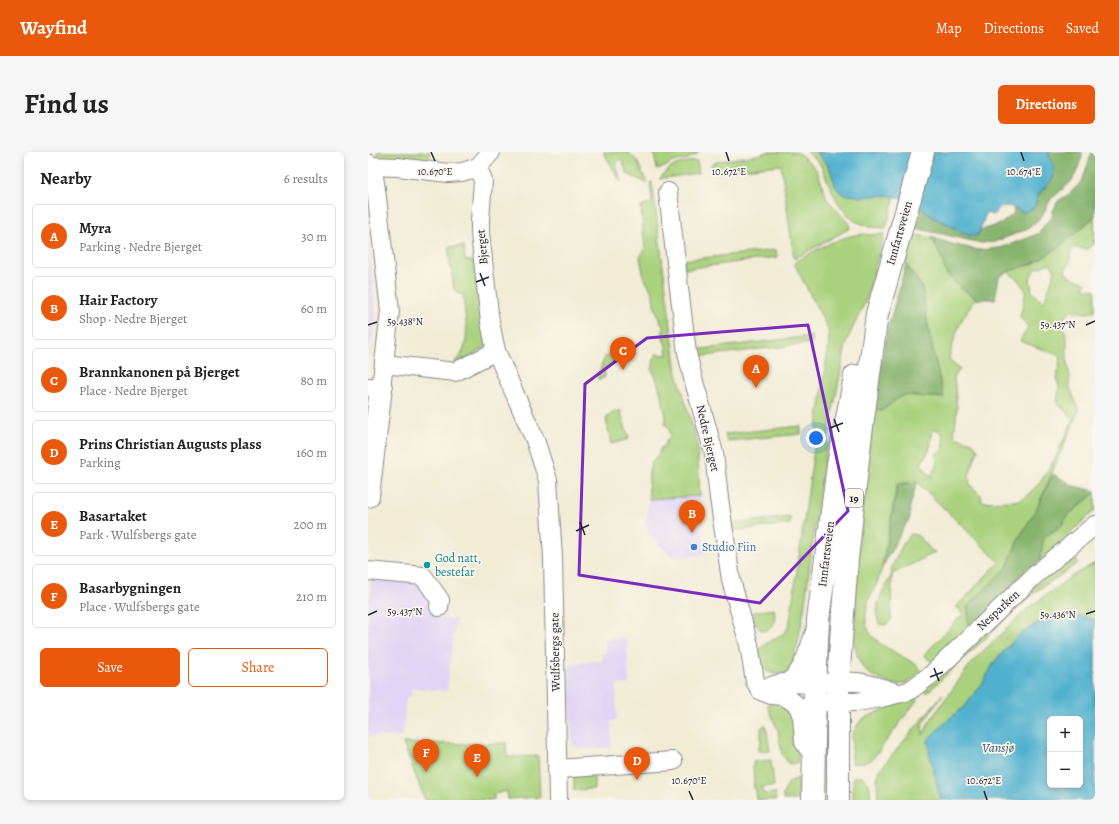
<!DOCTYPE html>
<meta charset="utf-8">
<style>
:root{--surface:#fff;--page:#f6f6f6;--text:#222;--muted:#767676;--line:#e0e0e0;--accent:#ea580c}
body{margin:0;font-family:Alegreya,serif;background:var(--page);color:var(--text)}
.controls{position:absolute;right:12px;bottom:12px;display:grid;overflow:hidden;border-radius:6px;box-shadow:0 2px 6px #0003}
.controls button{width:36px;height:36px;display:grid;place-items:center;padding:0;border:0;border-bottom:1px solid var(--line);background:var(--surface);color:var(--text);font:20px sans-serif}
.you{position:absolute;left:448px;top:286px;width:14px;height:14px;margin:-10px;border:3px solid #fff;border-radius:50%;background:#1a73e8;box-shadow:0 0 0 6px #1a73e833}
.badge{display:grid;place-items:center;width:26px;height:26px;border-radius:50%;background:var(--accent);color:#fff;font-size:13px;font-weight:700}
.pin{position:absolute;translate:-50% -33px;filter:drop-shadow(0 1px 2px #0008)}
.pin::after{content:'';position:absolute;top:21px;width:14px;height:12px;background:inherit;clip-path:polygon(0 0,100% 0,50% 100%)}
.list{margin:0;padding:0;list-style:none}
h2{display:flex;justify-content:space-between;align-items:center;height:52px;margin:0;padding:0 16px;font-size:17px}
h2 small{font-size:13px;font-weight:400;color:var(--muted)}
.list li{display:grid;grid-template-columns:26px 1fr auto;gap:12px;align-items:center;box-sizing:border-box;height:64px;margin:0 8px 8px;padding:0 8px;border:1px solid var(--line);border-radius:6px}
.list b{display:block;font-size:15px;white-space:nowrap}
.list p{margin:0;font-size:13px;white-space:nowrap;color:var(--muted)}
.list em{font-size:13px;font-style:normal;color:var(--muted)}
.actions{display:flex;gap:8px;padding:12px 16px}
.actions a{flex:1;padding:9px 0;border:1px solid var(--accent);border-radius:6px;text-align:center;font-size:14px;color:var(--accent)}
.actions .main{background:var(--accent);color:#fff}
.map{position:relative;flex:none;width:727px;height:648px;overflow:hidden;border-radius:6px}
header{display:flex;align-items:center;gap:24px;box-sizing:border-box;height:56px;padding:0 20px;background:var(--accent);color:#fff}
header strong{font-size:19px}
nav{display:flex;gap:22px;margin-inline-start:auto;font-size:14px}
.intro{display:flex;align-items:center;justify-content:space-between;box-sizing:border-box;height:96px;padding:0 24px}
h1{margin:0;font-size:28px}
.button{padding:10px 18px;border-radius:6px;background:var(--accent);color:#fff;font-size:14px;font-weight:700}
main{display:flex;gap:24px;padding:0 24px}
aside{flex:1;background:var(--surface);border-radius:6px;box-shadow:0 2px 6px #0003}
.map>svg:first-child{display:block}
</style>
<header>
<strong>Wayfind</strong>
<nav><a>Map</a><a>Directions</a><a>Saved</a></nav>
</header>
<div class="intro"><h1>Find us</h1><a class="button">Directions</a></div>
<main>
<aside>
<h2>Nearby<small>6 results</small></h2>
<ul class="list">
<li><span class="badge">A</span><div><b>Myra</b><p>Parking · Nedre Bjerget</p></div><em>30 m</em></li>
<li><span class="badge">B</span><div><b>Hair Factory</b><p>Shop · Nedre Bjerget</p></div><em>60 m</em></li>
<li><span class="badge">C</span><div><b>Brannkanonen på Bjerget</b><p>Place · Nedre Bjerget</p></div><em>80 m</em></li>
<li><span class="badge">D</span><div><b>Prins Christian Augusts plass</b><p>Parking</p></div><em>160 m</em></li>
<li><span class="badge">E</span><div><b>Basartaket</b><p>Park · Wulfsbergs gate</p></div><em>200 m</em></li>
<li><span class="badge">F</span><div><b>Basarbygningen</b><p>Place · Wulfsbergs gate</p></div><em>210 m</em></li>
</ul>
<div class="actions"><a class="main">Save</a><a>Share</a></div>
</aside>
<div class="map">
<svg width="727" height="648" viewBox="0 0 727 648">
<rect width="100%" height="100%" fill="#fbf7ec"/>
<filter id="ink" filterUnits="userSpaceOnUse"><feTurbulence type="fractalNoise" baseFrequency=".025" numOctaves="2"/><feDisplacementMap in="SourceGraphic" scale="8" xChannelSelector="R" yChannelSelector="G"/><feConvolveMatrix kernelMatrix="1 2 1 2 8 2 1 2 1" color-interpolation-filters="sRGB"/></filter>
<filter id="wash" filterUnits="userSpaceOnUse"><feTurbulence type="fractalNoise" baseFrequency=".012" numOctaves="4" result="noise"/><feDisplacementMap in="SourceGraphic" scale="16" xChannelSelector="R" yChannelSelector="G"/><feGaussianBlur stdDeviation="0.9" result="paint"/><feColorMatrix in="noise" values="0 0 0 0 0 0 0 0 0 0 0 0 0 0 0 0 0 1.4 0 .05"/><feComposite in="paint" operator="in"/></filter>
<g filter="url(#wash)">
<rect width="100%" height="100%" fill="#f2ecd5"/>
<!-- built -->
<path fill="#e1d4f4" d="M0 89 7 160 0 218Z
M332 344 333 365 337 403 306 405 281 383 278 369 281 347Z
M11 425 51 429 78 455 77 466 88 467 79 539 44 536 43 545H38L35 585 0 584V461L3 431Z
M259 486 261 532 248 533 249 568 243 569 244 596 210 597 204 592 201 512 234 509V502L238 501 237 487Z"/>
<!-- green -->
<path fill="#aad27e" stroke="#667a5c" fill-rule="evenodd" d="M9 0H62L61 12 14 7 9 4Z
M235 0H260L269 9 279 31 259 22 254 7 248 10 253 30Z
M288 0H299L300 3 329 0 331 1 320 7 304 10 297 15 289 17 286 3Z
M399 0H429L439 8 449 18 459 47 481 72 482 76 426 107 413 13 345 20 343 12C360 5 381 7 399 0Z
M439 0H448C453 6 459 11 462 18 466 27 466 35 474 42L527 44 518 76 501 75 487 69 481 64 469 49 451 10Z
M329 9 331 21 291 27C305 12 309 11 329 9Z
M284 30 309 221 329 290 332 344 281 347C280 338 280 317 284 310 287 305 292 303 292 297L298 292V288L302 284 301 277 297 272 298 265 295 249 288 225 284 218 287 202 299 203 298 194 295 186V175L286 153 285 141 276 126 272 105 277 97 273 55 284 50 282 31Z
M726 65 727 91 719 97 705 96C700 104 705 108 697 118L698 122 709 128 718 130 716 136 727 138V160L717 161 704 159 693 168 699 187V209L702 225 701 233 711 258 668 358 651 386 639 415 600 454V478L565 511 556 503 595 462 588 455 631 410 549 330 529 332 514 416 509 431 500 449 498 461V473L503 483 514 493 549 513 553 519C540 532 534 536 515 529 504 524 496 520 491 508 479 479 488 422 491 390 496 346 500 301 505 257L513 259 535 243 575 246 561 181 554 135 538 112 546 83 563 85 572 102 579 123 593 136 609 147C591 166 587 183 581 207L592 217 586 225 589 256 586 285 604 290 610 298 601 323 602 333 613 343 614 350C622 349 645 350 651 348 678 335 693 292 706 267L689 251 691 235 689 227 693 204 652 189 660 175 652 165 658 139 650 128 639 119 665 112 706 83ZM682 111 687 119 676 150 664 140 662 126 667 117ZM565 278H571L575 283 576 295 568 303 569 311 563 325 553 312 561 299Z
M496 82 501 83 516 82 499 146 479 188 464 263 451 341 436 458 429 496 427 498 426 513 420 521 405 522 396 517 391 501V498L399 491 416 481 420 476 422 469 461 189 460 177 426 111C448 98 470 84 496 82Z
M96 94 97 108 103 109 106 110 118 184V195L88 212 87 209C106 196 96 162 95 142H91L86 137 80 95Z
M408 98 409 105 317 117 316 108Z
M444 184V191L328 205 326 198Z
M262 198V202L236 216 237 225 231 229 230 222 237 205Z
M252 258 261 287 243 292 238 267 240 263Z
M433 274V282L359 289 357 282Z
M727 341V358L671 410 676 385 693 374 700 363Z
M422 365V372L361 379 360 372Z
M543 382C552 382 558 393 564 399L568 400 524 422 523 468 518 473 511 472C504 455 516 437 524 422L523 417 535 392Z
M707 405 710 411 667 440 560 540H557L556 537C587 507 618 477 651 449 669 433 686 417 707 405Z
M727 411V468L713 464 704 465 698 463 685 464 669 471 657 479 640 494 627 509 614 532 598 553 582 566 561 587V600L573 648H510L509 627 512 618 575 542 554 572 555 583 561 570 604 510 659 457 704 424Z
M406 457C412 484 385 486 385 460Z
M550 541 552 544 504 608 495 611H484V582L493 568Z
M405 549H413L426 560 430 597V611L421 612 414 602 410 578 399 553Z
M457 557 460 558V648H458L456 593Z
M397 573 398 574 402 599H390L393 589V576Z
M35 591 115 592 138 591 139 605 170 604 172 645 140 647 139 639 126 642V647L123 648H57Z
M403 608 406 634 394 635 395 642 407 641 408 648H389L388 637H386L385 610Z
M226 622V637L206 638V624Z
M485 625H495L501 632 503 648H485Z
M430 626V648H415V642L421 630Z"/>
<!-- forest -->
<path fill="#87b46d" stroke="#546b54" d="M680 0H714V5L708 21 703 30 683 47 673 65 660 77 626 90 613 91 547 76 552 55C557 58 559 62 564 65 568 68 574 70 578 72 589 76 598 86 610 83L612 78 633 72 646 61 645 55 652 60 666 56 671 42 685 26 686 14Z
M724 0H727V64C707 80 689 100 665 111 653 117 643 116 631 125L627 147H609L593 136 579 123 572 102 563 85 587 93 611 98 632 96 660 86 671 81 677 72 684 66 685 59 690 49 700 43 714 29Z
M538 112 554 135 561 181 576 246 535 243 513 259 505 257 519 180Z
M685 322 706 334 727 339V341L700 363 693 374 676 385 671 410 600 478V454L639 415 651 386 668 358Z
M549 330 542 355V366L534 378 514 416 530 332Z"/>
<!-- water -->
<path fill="#4fb1ce" stroke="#386a84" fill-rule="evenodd" d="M448 0H680L686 14 685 26 671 42 666 56 655 61C652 60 650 57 646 56 638 52 629 54 626 63L618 61 610 83 607 84 596 82 580 72 564 65 556 57 527 44 518 43 494 45 474 42 467 34 462 16Z
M698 463 704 465 713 464 727 468V648H573L561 600 560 589 563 584 582 566 598 553 614 532 627 509 650 484 675 468 685 464ZM682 567H712V633H682Z"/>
</g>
<g filter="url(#ink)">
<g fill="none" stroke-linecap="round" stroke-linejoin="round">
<defs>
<path id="street" d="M0 11 6 25 8 37 22 159 13 236 0 235
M2 14 29 15 80 21 94 20 110 15 123 0
M110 15 115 29 112 68V81L122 170 128 199 167 288 180 328 185 406 190 648
M300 40 311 136 319 201 325 226 346 301 351 346 363 428 381 493 387 529 393 539
M16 212 87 220 128 199
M0 419 55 424 72 448 71 455
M418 531C435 522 440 499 446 482
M393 539C416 526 423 532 446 532 461 532 475 529 489 530 503 531 517 538 531 541
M393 539 403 543 414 544 421 547 430 554 434 565 436 590 442 599
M447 550H488L513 546 541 539 564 522 666 424 727 373
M189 617 305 609"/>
<path id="secondary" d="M0 344 13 236"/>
<path id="highway" d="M445 648 447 532 450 468 470 313 487 224
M470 648V530L479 407 492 290 509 162 555 0"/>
</defs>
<!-- street casing -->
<use href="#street" stroke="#8a8788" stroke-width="20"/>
<!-- secondary casing -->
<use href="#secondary" stroke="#8a8788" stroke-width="24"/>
<!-- highway casing -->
<use href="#highway" stroke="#8a8788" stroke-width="24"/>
<!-- street -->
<use href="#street" stroke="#fff" stroke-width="18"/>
<!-- secondary -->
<use href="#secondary" stroke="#fff" stroke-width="22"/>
<!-- highway -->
<use href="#highway" stroke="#fff" stroke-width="22"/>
</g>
</g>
<!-- marked area -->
<path fill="none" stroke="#7b2cbf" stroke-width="3" stroke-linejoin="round" d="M440 173 480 359 392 451 211 423 217 232 279 186Z"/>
<!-- ticks -->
<path fill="none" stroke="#22223b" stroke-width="1.5" d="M63 0 67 9M358 0 361 9M653 0 656 9M112 121 117 134M108 130 121 125M0 173 9 170M718 173 727 169M466 267 471 280M462 276 475 271M212 370 217 383M208 379 221 373M718 462 727 459M0 463 9 459M566 516 571 529M562 525 575 520M321 639 325 648M616 639 619 648"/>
<!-- markers -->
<circle fill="#3f7fe0" stroke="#fbf7ec" stroke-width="1.5" cx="326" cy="395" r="4"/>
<circle fill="#0f9aa8" stroke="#fbf7ec" stroke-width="1.5" cx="59" cy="413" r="4"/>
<g text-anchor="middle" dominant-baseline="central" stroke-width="3.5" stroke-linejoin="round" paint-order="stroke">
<!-- shield labels -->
<rect fill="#fbf7ec" stroke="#636270" stroke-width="1" x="477" y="337" width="18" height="18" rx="3"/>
<g font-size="11" font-weight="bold" fill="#22223b">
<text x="486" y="346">19</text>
</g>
<!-- street labels -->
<g font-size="12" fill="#22223b" stroke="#fbf7ec">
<text transform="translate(531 81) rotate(-74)">Innfartsveien</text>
<text transform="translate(114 95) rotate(-95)">Bjerget</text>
<text transform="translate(340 286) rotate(77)">Nedre Bjerget</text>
<text transform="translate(458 402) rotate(-83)">Innfartsveien</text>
<text transform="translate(630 458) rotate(-43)">Nesparken</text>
<text transform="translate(187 500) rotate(-91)">Wulfsbergs gate</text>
</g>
<!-- shop labels -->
<g font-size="12" fill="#366cbe" stroke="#fbf7ec" text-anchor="start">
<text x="334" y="395">Studio Fiin</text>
</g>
<!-- culture labels -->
<g font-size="12" fill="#0d838f" stroke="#fbf7ec" text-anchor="start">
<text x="67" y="406">God natt,<tspan x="67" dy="14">bestefar</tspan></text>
</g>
<!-- water labels -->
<g font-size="13" font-style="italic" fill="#345b76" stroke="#fbf7ec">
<text x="630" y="595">Vansjø</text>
</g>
</g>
<g font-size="10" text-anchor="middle" fill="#22223b" stroke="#fbf7ec" stroke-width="3.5" stroke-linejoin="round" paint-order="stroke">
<text x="67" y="23">10.670°E</text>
<text x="361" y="23">10.672°E</text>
<text x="656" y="23">10.674°E</text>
<text x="37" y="173">59.438°N</text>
<text x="690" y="176">59.437°N</text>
<text x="37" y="463">59.437°N</text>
<text x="690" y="466">59.436°N</text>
<text x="321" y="632">10.670°E</text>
<text x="616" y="632">10.672°E</text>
</g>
</svg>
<div class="controls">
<button>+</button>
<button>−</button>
</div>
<div class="you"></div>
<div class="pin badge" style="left:388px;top:236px">A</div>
<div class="pin badge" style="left:324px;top:381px">B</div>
<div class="pin badge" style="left:255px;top:218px">C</div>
<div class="pin badge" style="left:269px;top:628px">D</div>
<div class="pin badge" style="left:109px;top:625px">E</div>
<div class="pin badge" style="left:58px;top:620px">F</div>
</div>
</main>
